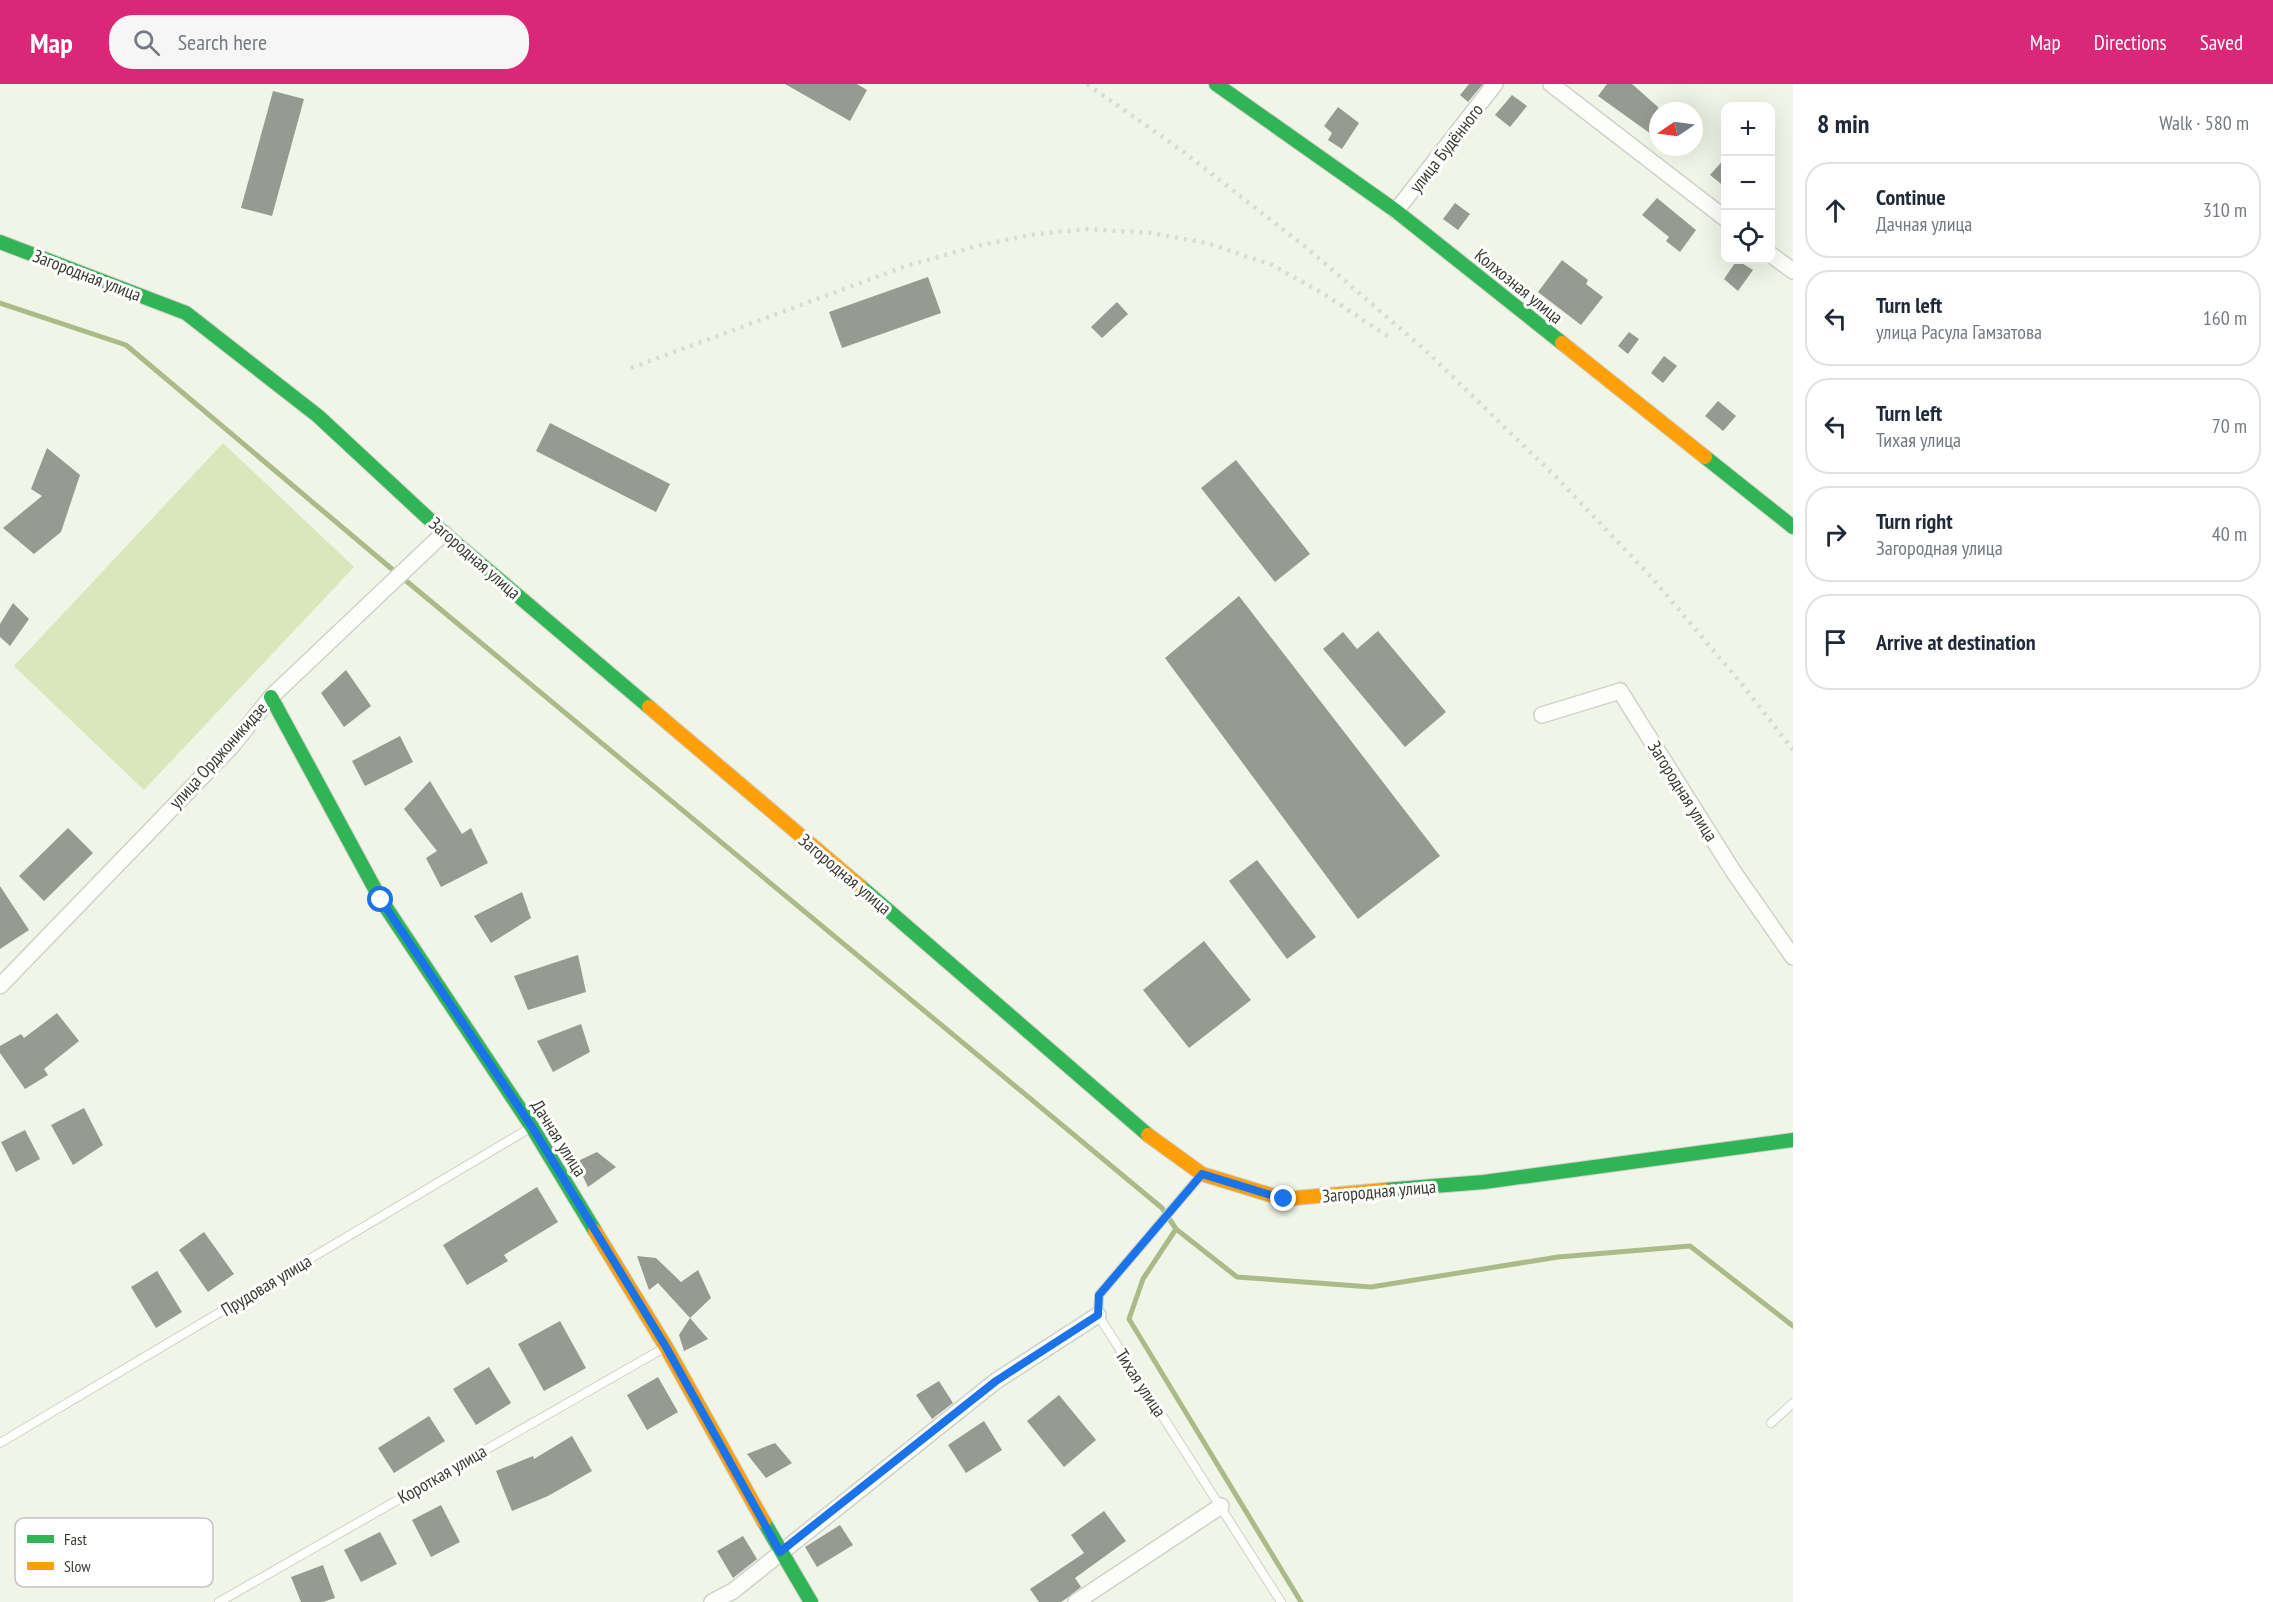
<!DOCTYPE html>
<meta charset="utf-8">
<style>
:root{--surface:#fff;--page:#f6f6f7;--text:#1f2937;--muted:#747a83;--line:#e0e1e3;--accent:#db2777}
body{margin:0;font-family:"PT Sans Narrow",sans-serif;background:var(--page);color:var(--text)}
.controls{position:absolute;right:18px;top:18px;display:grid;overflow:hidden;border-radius:12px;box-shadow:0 6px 24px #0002}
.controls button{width:54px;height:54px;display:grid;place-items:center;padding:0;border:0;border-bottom:2px solid var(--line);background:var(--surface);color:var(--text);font:30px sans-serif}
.compass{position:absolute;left:1649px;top:18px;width:54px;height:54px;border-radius:50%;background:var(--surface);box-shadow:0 6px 24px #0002;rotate:257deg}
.stop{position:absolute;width:18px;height:18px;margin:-14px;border:4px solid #1a73e8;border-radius:50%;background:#fff}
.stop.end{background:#1a73e8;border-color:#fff;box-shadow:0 2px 6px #0008}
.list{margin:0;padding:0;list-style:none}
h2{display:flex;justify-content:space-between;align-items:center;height:78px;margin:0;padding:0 24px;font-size:26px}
h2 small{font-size:20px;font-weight:400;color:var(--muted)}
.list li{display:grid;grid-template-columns:39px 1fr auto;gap:18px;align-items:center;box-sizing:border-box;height:96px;margin:0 12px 12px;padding:0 12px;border:2px solid var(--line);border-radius:24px}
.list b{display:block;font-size:22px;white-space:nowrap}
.list p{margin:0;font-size:20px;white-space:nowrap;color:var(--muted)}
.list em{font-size:20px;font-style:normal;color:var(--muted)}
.icon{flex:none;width:33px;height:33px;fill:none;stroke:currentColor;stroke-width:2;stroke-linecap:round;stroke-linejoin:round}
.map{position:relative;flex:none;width:1793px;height:1518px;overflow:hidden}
header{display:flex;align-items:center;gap:36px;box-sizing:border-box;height:84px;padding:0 30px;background:var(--accent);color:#fff}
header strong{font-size:28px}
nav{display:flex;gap:33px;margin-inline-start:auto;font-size:21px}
.search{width:420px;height:54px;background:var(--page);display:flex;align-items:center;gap:15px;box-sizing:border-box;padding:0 21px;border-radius:24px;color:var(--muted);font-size:22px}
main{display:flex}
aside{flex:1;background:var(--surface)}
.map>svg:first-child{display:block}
</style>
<header>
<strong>Map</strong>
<div class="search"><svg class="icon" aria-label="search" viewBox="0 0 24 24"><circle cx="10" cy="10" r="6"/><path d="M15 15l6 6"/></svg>Search here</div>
<nav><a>Map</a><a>Directions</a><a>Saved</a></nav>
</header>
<main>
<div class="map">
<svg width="1793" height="1518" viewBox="0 0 1793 1518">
<rect width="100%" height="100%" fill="#f0f5e7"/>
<!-- green -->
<path fill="#d9e7bd" d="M223 359 354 483 144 706 14 582Z"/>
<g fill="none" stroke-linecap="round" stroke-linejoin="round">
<!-- stream -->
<path stroke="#abba89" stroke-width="5" d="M0 219 126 261 393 486 1162 1124 1176 1145 1237 1193 1371 1203 1558 1173 1690 1162 1793 1242
M1176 1145 1143 1195 1129 1235 1301 1518"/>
</g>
<!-- building -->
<path fill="#969a90" d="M785 0H857L867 6 850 37Z
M1469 0H1483L1468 18 1460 11Z
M1607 0H1632L1658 23V55L1598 12Z
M273 7 304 15 272 132 241 124Z
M1512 11 1527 22 1510 43 1495 31Z
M1338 23 1359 39 1342 65 1328 56 1332 49 1324 42Z
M1725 74V103L1710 91Z
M1657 114 1696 146 1680 168 1666 157 1669 153 1642 131Z
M1455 119 1470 130 1458 146 1443 135Z
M1562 176 1588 196 1586 200 1603 213 1581 241 1538 208Z
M1737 176 1753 186 1738 207 1724 195Z
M928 193 941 229 842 264 829 228Z
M1117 218 1128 230 1102 254 1091 243Z
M1629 248 1639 255 1628 270 1618 262Z
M1664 272 1677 282 1663 299 1651 289Z
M1718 317 1736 332 1723 347 1705 332Z
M550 339 670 400 656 428 536 367Z
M47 364 80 391 61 448 34 470 3 444 42 412 31 405Z
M1236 376 1310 470 1275 498 1201 404Z
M1239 512 1440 772 1358 835 1165 574Z
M13 519 29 535 10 562 0 553V540Z
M1378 547 1446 628 1405 663 1323 565 1343 548 1357 565Z
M346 586 371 622 344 643 321 609Z
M400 652 413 678 365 702 352 677Z
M430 697 462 750 471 744 488 779 441 803 426 774 437 767 404 725Z
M68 744 93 769 44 817 19 792Z
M1257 776 1316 853 1287 875 1229 797Z
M0 802 29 846 0 865Z
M522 808 531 834 491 859 474 832Z
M1204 857 1251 916 1189 964 1143 906Z
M578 871 586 908 528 926 514 892Z
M57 929 79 957 44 985 48 991 25 1005 0 969V962L21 950 24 954Z
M581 940 590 968 553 988 537 957Z
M84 1024 103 1061 73 1081 51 1041Z
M25 1046 40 1075 16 1088 1 1058Z
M597 1068 616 1083 588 1103 576 1078Z
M537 1103 558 1138 504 1171 508 1177 467 1201 443 1161Z
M204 1148 234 1190 208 1208 179 1166Z
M637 1172 656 1174 681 1198 698 1186 711 1214 690 1234 658 1199 649 1206Z
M157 1187 182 1228 156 1244 131 1203Z
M690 1234 708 1255 684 1267 679 1251Z
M560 1237 586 1284 544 1307 518 1260Z
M489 1283 511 1319 476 1341 453 1305Z
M658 1293 678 1328 647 1346 627 1311Z
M939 1297 953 1319 932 1335 916 1311Z
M1059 1311 1096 1356 1064 1383 1027 1337Z
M429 1332 445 1357 394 1389 378 1364Z
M984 1337 1002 1366 966 1389 948 1361Z
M572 1352 592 1387 548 1412 512 1427 496 1387 533 1372 534 1375Z
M775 1359 792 1379 766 1394 747 1370Z
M441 1421 460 1458 431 1473 412 1436Z
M1104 1427 1126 1457 1075 1494 1081 1503 1067 1514 1061 1518H1039L1030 1505 1084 1469 1071 1451Z
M840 1441 853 1461 817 1483 805 1463Z
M380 1448 397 1480 361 1498 344 1466Z
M743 1452 757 1475 733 1494 717 1467Z
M323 1481 335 1514 323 1518H301L291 1493Z"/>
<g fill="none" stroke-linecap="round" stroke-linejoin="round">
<defs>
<path id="lane" d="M1201 1091 1099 1211 1098 1231 1281 1518
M1771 1339 1793 1319
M0 1359 530 1044
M219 1518 664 1264"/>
<path id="street" d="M1551 0 1726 135
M1396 127 1495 0
M1770 170 1793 187
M1542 631 1620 607 1733 787 1793 873
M0 902 232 662 271 613 444 449
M712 1518 733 1507 996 1297 1098 1231
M1076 1518 1221 1422"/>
<path id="fast" d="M1216 0 1396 127 1562 259
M0 158 186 229 318 332 444 449 649 623
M1705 373 1793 443
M271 613 381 816 532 1043 595 1147
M860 802 1148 1051
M1384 1106 1484 1098 1793 1056
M764 1438 811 1518"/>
<path id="slow" d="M1562 259 1705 373
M649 623 860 802
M1148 1051 1202 1090 1284 1115 1384 1106
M595 1147 666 1263 764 1438"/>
</defs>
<!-- lane casing -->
<use href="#lane" stroke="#ced2c8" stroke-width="10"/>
<!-- street casing -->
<use href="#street" stroke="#ced2c8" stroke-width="18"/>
<!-- fast casing -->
<use href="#fast" stroke="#ced2c8" stroke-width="16"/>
<!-- slow casing -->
<use href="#slow" stroke="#ced2c8" stroke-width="16"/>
<!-- lane -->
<use href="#lane" stroke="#fdfefb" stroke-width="8"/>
<!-- street -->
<use href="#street" stroke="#fdfefb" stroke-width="15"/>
<!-- fast -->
<use href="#fast" stroke="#30b455" stroke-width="14"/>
<!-- slow -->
<use href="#slow" stroke="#ff9f0a" stroke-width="14"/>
<!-- rail -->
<path stroke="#d9dbd6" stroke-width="4.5" stroke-dasharray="3 6" stroke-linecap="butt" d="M1087 0 1181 66 1308 165 1425 266 1559 396 1652 494 1741 599 1793 666
M631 284 906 182 977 162 1030 151 1086 145 1151 149 1207 159 1272 181 1324 210 1389 253"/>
</g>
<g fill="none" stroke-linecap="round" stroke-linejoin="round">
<!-- route -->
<path stroke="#1a73e8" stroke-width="8" d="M381 816 532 1043 666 1263 780 1468 996 1297 1098 1231 1099 1211 1202 1090 1284 1115"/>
</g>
<g text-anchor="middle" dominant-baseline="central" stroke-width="6" stroke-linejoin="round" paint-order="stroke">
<!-- street labels -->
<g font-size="18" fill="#393c32" stroke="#fff">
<text transform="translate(1446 64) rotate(-52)">улица Будённого</text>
<text transform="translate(87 191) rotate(21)">Загородная улица</text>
<text transform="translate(1519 202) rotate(39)">Колхозная улица</text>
<text transform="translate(475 474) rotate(41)">Загородная улица</text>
<text transform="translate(218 671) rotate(-48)">улица Орджоникидзе</text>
<text transform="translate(1683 707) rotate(58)">Загородная улица</text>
<text transform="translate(845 790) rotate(40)">Загородная улица</text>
<text transform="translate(559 1054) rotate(58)">Дачная улица</text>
<text transform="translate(1379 1107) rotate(-5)">Загородная улица</text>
<text transform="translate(266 1201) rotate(-31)">Прудовая улица</text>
<text transform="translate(1141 1299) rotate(57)">Тихая улица</text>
<text transform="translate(442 1390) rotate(-30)">Короткая улица</text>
</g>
</g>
<!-- legend -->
<rect x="15" y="1434" width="198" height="69" rx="9" fill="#fff" stroke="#c4c4c2" stroke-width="1.5"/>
<rect x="27" y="1451" width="27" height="8" fill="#30b455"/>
<rect x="27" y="1478" width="27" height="8" fill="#ff9f0a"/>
<g font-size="16" fill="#393c32">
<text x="64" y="1461">Fast</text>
<text x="64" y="1488">Slow</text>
</g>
</svg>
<div class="controls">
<button>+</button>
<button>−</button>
<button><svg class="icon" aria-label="locate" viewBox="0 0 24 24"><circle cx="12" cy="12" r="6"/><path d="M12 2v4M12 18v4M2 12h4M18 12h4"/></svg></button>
</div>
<svg class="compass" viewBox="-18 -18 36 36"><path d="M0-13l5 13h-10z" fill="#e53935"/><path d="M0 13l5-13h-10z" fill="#747a83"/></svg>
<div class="stop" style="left:381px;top:816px"></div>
<div class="stop end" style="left:1284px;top:1115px"></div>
</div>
<aside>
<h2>8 min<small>Walk · 580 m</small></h2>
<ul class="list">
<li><svg class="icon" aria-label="ahead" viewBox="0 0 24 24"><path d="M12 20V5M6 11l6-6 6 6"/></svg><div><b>Continue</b><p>Дачная улица</p></div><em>310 m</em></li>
<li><svg class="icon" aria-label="left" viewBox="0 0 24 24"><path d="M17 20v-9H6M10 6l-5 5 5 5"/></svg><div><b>Turn left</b><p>улица Расула Гамзатова</p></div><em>160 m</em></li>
<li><svg class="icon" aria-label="left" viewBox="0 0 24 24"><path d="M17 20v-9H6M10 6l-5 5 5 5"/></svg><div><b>Turn left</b><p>Тихая улица</p></div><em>70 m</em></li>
<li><svg class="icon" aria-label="right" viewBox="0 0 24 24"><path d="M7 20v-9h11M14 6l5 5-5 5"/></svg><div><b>Turn right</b><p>Загородная улица</p></div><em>40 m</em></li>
<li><svg class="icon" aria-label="arrive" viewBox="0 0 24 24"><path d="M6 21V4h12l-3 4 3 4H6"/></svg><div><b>Arrive at destination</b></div></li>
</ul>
</aside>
</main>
